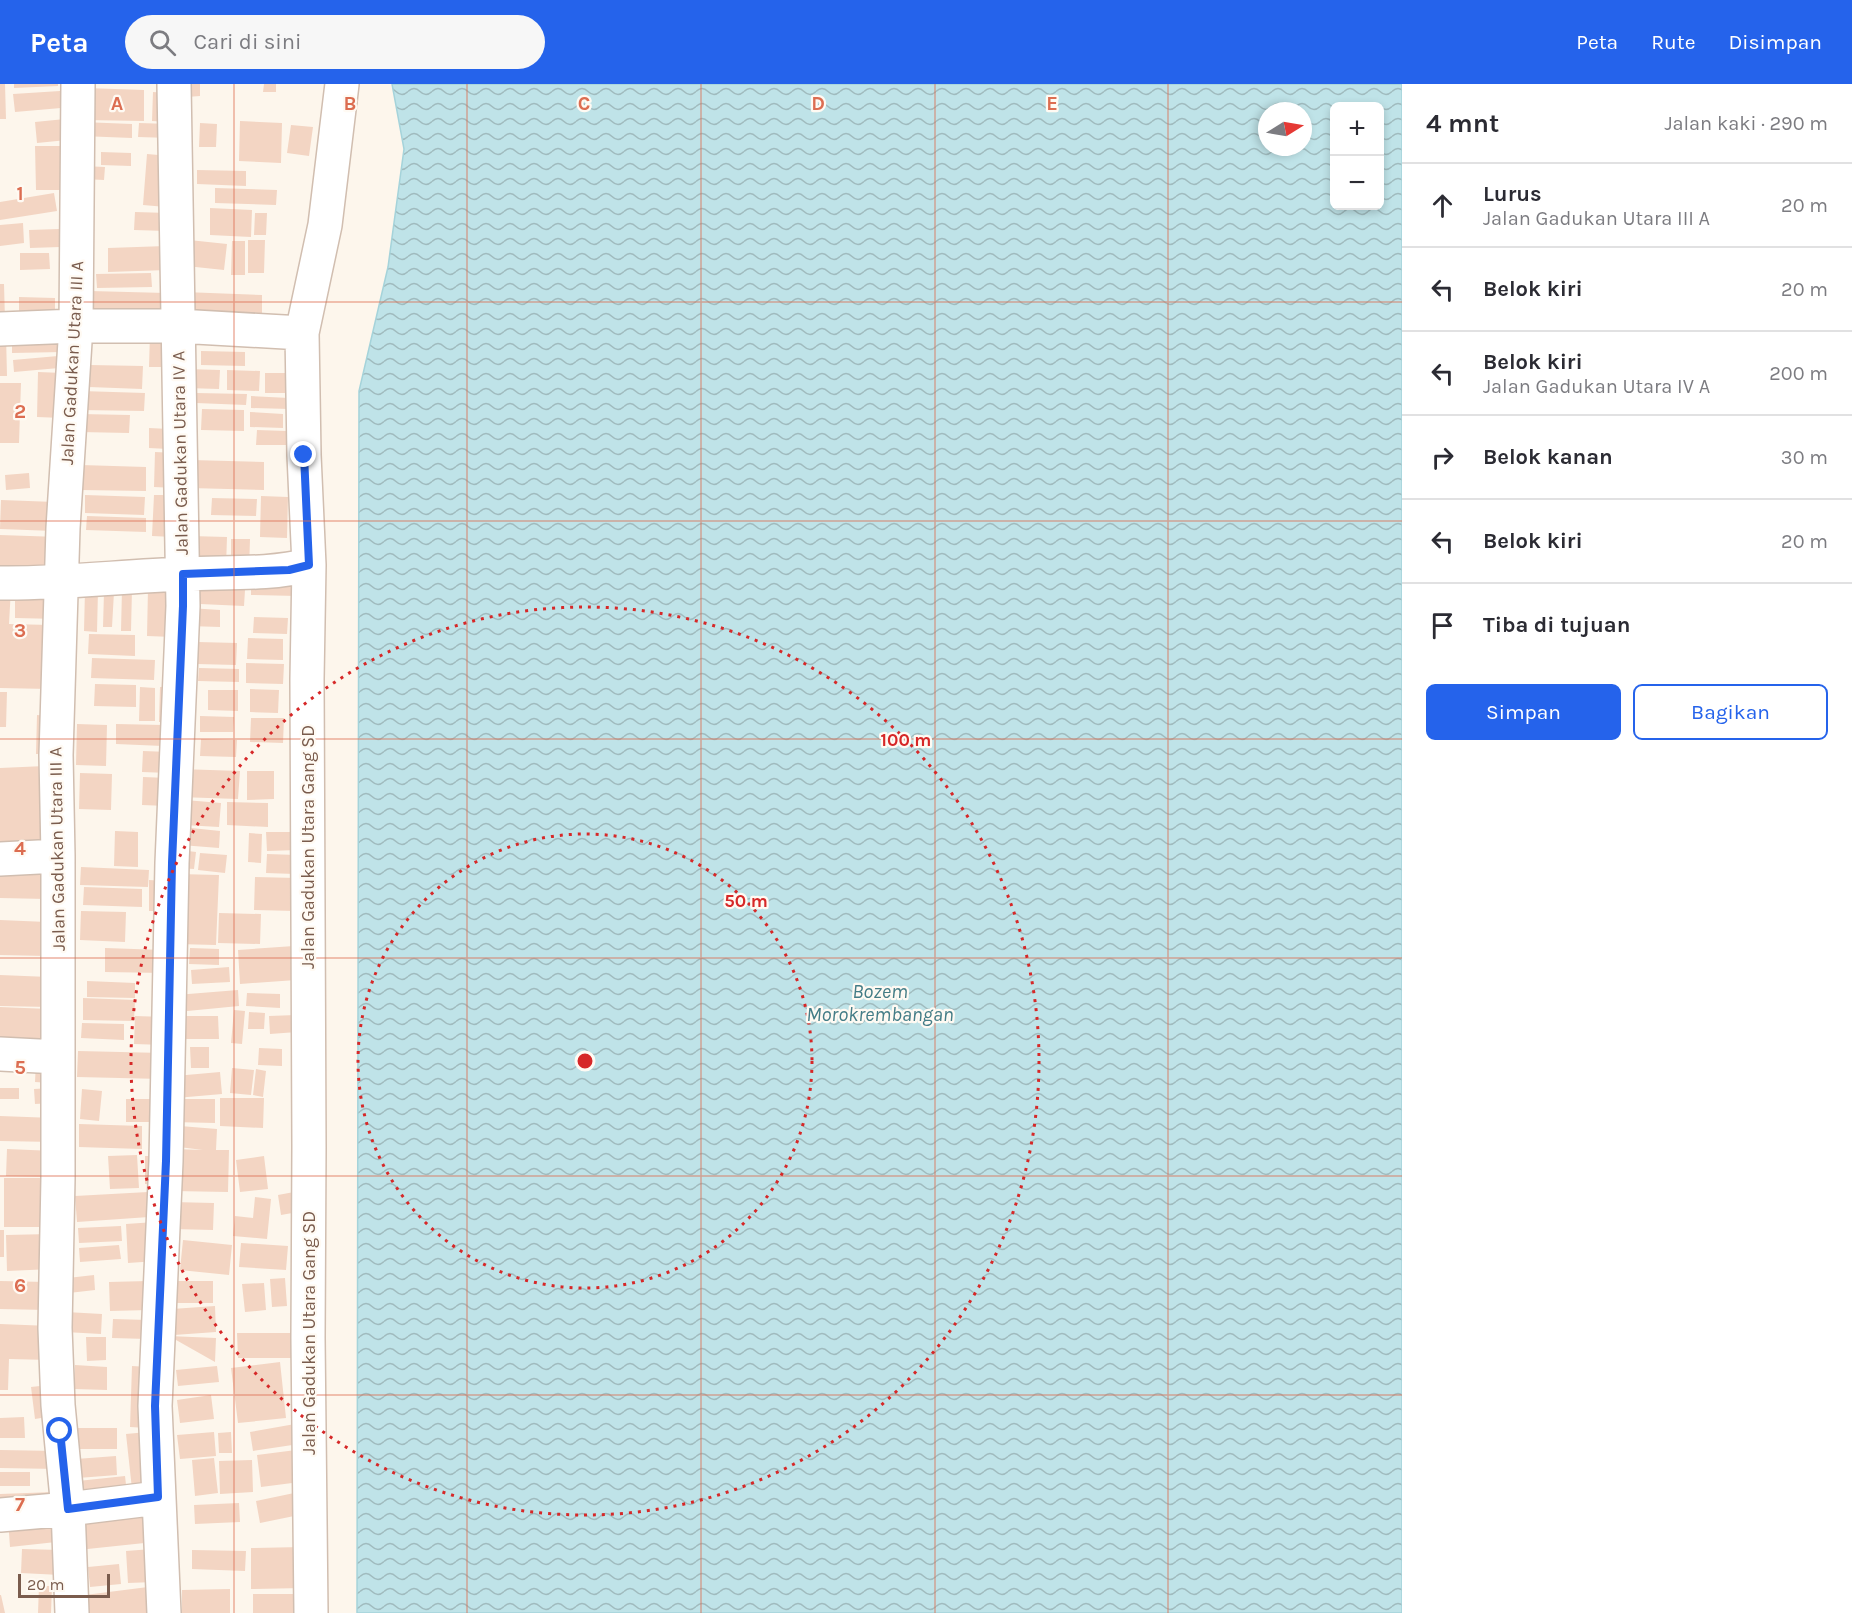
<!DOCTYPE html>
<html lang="id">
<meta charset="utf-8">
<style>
:root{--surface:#fff;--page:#f7f7f7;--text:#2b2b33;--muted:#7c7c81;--line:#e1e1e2;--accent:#2563eb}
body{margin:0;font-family:Karla,sans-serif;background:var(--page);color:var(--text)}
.controls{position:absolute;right:18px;top:18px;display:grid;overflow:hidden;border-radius:9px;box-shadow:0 3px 9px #0003}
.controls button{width:54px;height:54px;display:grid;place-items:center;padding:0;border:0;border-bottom:2px solid var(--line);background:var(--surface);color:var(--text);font:30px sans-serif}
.compass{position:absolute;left:1258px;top:18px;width:54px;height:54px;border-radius:50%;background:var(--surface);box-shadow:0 3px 9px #0003;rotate:79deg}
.scale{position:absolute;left:18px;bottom:15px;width:92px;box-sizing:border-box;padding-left:6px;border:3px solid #7a5c4d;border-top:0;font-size:16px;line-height:21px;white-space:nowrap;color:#7a5c4d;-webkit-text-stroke:4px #fffaf3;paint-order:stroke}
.stop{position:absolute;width:18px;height:18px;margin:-14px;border:4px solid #2563eb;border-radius:50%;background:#fff}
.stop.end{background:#2563eb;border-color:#fff;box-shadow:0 2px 6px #0008}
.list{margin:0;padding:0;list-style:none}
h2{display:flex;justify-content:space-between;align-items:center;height:78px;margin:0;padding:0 24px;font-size:26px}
h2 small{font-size:20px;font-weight:400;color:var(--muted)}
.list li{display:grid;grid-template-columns:39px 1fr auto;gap:18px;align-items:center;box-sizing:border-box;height:84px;padding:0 24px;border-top:2px solid var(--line)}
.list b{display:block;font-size:22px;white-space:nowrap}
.list p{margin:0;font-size:20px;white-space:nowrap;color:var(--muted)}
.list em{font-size:20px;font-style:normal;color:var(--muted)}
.actions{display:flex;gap:12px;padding:18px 24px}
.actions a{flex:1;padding:14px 0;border:2px solid var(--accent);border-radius:9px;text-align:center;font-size:21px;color:var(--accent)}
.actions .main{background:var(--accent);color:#fff}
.icon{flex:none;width:33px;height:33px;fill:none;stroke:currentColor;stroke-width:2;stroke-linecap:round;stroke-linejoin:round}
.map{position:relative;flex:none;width:1402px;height:1529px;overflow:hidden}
header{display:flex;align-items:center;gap:36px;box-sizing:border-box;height:84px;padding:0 30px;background:var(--accent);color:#fff}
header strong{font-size:28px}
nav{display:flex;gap:33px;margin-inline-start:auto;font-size:21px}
.search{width:420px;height:54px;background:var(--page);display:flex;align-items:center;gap:15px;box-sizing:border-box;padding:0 21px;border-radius:33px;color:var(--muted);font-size:22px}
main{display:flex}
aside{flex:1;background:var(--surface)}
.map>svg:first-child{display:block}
</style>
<header>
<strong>Peta</strong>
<div class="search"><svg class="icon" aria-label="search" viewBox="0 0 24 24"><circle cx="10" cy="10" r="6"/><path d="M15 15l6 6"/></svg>Cari di sini</div>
<nav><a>Peta</a><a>Rute</a><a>Disimpan</a></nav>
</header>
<main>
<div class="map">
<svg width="1402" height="1529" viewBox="0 0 1402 1529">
<defs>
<pattern id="water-waves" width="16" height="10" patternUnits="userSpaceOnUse" patternTransform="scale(1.5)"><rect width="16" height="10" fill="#bfe3e8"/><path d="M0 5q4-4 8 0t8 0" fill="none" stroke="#a0bbbe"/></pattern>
</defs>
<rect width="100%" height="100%" fill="#fdf6ec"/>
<!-- water -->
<path fill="url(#water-waves)" stroke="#a5d3da" stroke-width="1.5" fill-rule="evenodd" d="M392 0H1402V1529H357L359 307 388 183 404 65ZM1334 22H1380V122H1334ZM1267 27H1303V63H1267Z"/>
<!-- building -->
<path fill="#f3d5c3" d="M0 0H5L6 35H0Z
M14 0H58V2L14 4Z
M186 0H200V12L187 13Z
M264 0H276V8H263Z
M86 4 144 6V37L85 36Z
M60 7 61 24 15 28 13 10Z
M153 8 169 9 168 38 152 37Z
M65 35 67 56 37 59 35 38Z
M240 37 282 39 281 79 239 77Z
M82 38 132 40V54L81 52Z
M139 39 170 40V54L138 53Z
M200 39 217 40 216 63H199Z
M291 41 313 43 309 72 287 69Z
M35 62H60L61 106H36Z
M101 68 131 69V82L101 81Z
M147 70 170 72 166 123 143 121Z
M83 82 105 83 104 96 83 95Z
M197 86 246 87V102L197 100Z
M215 104 277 106 276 121 215 119Z
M54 109 57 127 0 136V118Z
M210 124 252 126 251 153 210 151Z
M135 128 168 129 167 147 134 146Z
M255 129H267L266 151H254Z
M23 139 24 159 0 162V141Z
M59 145 60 163 30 164 29 146Z
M189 156 227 160 224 186 186 182Z
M248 156H265L264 189H248Z
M232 157H245V191H231Z
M166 162 167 186 108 188V164Z
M20 169H49L50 185 20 186Z
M151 189 152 203 97 204 96 190Z
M0 200H4L5 236 0 237Z
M90 207 166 209 165 237 90 235Z
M184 208 262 211V237L183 235Z
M19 213 55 214V230H19Z
M62 247V268L12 269V249Z
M150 249 166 250 165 283H149Z
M0 251H6L7 292H0Z
M201 267 245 268V282L201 281Z
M58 272 59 284 14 288 13 276Z
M90 281 143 282 142 305 89 303Z
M186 285 220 286 219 305 186 304Z
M227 286 260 287 259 307 227 306Z
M38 288 63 289 62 334 37 333Z
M265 289H291L290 309H265Z
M0 299H21L19 359H0Z
M81 307 145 309 144 327 80 326Z
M196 309 247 310 246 321 196 319Z
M251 312 289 314V325L251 324Z
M202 325 244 326V347L201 346Z
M250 328 283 330V344L250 343Z
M80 330 130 331 129 349 80 348Z
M149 344 169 345 168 365 149 364Z
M257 346 287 347V361H256Z
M155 368 176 369 175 404 154 403Z
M191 376 264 378V406L190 404Z
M81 381 146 383V407L81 406Z
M29 389 30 404 6 406 5 391Z
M85 411 145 413 144 431 85 429Z
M154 411H174L173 453 152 452Z
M261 412 288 413 287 454 260 453Z
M212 414 257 415 256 432 211 431Z
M1 416 55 418 54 447 0 445Z
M87 432 146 434V448L86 446Z
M0 451 59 453 58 493 0 492Z
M190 452 227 453 226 483 189 482Z
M231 455H250L249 485 231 484Z
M251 490 297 492V512L251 511Z
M0 503 11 504 9 540 51 541 49 605 0 604Z
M15 504 58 505V535L15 534Z
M148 504 175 505 173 553 147 552Z
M200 504 245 506 244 522 200 520Z
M122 505H132L131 547H121Z
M85 506H98L97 548 84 547Z
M104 508H114L112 543H103Z
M189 524 220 526V543L188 542Z
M254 533 288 534 287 550 253 549Z
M89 550 135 551V572L88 570Z
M248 554 283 555V576L247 575Z
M198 558 237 559 236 581 197 580Z
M92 574 155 576 154 596 91 594Z
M246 579 284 580 283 600 246 599Z
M199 584 239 585V598L198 597Z
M95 600 136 601V623L94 622Z
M140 603 155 604V637H139Z
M160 603H175L174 638H159Z
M250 605 279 606 278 629 250 628Z
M208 606H238V627L208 626Z
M0 608H7L6 643H0Z
M37 631 48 632V670H36Z
M200 632 234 633 233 648H200Z
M251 634H284L283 659 250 658Z
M77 640 107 641 106 682 76 681Z
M116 640 163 641V662L116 660Z
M201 655 237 656 236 673 200 672Z
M143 667 169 668V689L142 688Z
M45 682 49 763 0 766V684Z
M180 685 240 687 238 715 179 713Z
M247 687H274V715L247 716Z
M80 689 112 690 111 726 79 725Z
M143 693 168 694 167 722 142 721Z
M185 716 221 719 219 743 184 741Z
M227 718 268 719V743L227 741Z
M182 743 220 747 219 764 181 761Z
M115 747 138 748V783L114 782Z
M266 748H297L298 766 267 767Z
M249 749 262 750 261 779 248 778Z
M180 766 196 768 194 785 178 784Z
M200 769 227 771 225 789 198 786Z
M267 770 296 771 295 790 266 789Z
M0 780 47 781 46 815 0 814Z
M81 783 149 786 148 803 80 801Z
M178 790 219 791 216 861 176 860Z
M255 793 297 794 296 827 254 826Z
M149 796 167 797 166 827H149Z
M84 803 142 805V823L83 821Z
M81 827 126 828 125 858 80 856Z
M219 829 261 830 260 860 218 859Z
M0 836 47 838 46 872 0 871Z
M294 862 296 896 240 900 238 866Z
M105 864 163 866V889L105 888Z
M190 864 219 865V881L189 880Z
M229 883 230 898 192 900 191 886Z
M0 891 49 893V923L0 922Z
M87 897 135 899V914L87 913Z
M238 906 239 922 177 928 176 911Z
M247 909 280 910V924L246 922Z
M83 914 135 916 134 937 83 936Z
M0 923 49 925 48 968 0 966Z
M234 926 245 927 242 960 231 959Z
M249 928 265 929 264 945H248Z
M296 931 297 948 270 950 269 932Z
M135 932 165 933 164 961 134 960Z
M175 932H218L219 955H175Z
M82 939 124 940V956L81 954Z
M190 963H209V984H191Z
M259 964 282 965V982L258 981Z
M78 967 163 969 162 995 77 993Z
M36 977 51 999 35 998Z
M232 984 254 986 251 1011 230 1009Z
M256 985 266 987 263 1013 253 1011Z
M220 988 222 1010 176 1014 175 992Z
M0 1004H19V1015H0Z
M51 1004 52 1019 35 1020 34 1005Z
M82 1005 102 1007 99 1037 80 1035Z
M220 1014H264L263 1044 220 1042Z
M126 1015H161L162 1038H126Z
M172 1015H215V1039L172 1038Z
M0 1032 54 1034V1058L0 1057Z
M79 1040 142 1042V1065L79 1063Z
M180 1042 217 1045 216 1066H229L228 1108 173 1107V1065L203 1066 179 1063Z
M7 1065 54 1067 52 1093 6 1092Z
M137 1071 139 1104 110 1105 108 1072Z
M145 1072H161V1101L145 1100Z
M264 1072 268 1105 240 1108 236 1076Z
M4 1094H55V1143H4Z
M148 1108 149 1133 77 1138 75 1112Z
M294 1108 298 1128 281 1131 278 1111Z
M255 1113 271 1115 267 1155 233 1152 235 1132 253 1134Z
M172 1118 214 1119 213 1146 172 1145Z
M155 1138 157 1177 128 1179 126 1140Z
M121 1142 122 1157 79 1159 78 1144Z
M0 1146H4V1173H0Z
M50 1150 52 1185 7 1187 6 1151Z
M183 1156 232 1161 229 1191 180 1186Z
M241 1159 288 1162 286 1186 239 1183Z
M119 1161 121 1175 80 1178 79 1164Z
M94 1191 95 1206 60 1210 59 1195Z
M285 1194 287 1222 272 1223 270 1195Z
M0 1197 46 1198V1226L0 1225Z
M148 1197 149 1226 110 1227 109 1198Z
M172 1197H213V1219H172Z
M264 1199 266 1226 245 1228 242 1200Z
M215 1222 216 1248 174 1251 172 1225Z
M66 1228 102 1230 101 1250 65 1248Z
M113 1235 148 1236 147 1255 112 1254Z
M0 1240 50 1242 49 1276 9 1275 8 1306H0Z
M237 1249H291V1274H238Z
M169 1252 216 1254 215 1278Z
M86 1253H106V1276L87 1277Z
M280 1278 286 1334 238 1339 231 1284Z
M75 1281 107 1283V1306L74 1305Z
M132 1282 149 1283 147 1344 130 1343Z
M217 1282 219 1298 178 1302 176 1286Z
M49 1301 53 1332 35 1335 31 1303Z
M211 1311 214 1335 180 1339 177 1316Z
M24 1333 25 1354H0V1334Z
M295 1340 299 1360 253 1367 250 1348Z
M64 1344H117V1365H64Z
M147 1348 152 1403 132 1405 126 1350Z
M214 1348 216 1372 180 1375 177 1351Z
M231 1348 232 1369H219L218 1349Z
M0 1366 57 1367V1385L0 1384Z
M296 1366 300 1398 261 1403 257 1371Z
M116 1372 117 1391 78 1394 76 1375Z
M214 1374 218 1409 195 1412 192 1376Z
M252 1376 253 1408 220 1410 219 1377Z
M0 1388H30V1402H0Z
M125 1392 127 1409 79 1414 78 1397Z
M54 1408V1423L0 1425V1410Z
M299 1408 304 1430 260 1439 256 1417Z
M239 1419 240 1438 195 1440 194 1421Z
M149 1420 154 1458 78 1466 73 1429Z
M53 1430 56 1458 10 1463 8 1435Z
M302 1463 303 1504 251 1505V1464Z
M22 1465 61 1466 60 1491 21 1489Z
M152 1465 154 1498 128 1499 126 1467Z
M192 1466 246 1467 245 1487 192 1485Z
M119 1480 121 1500 90 1503 88 1483Z
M39 1502H52L51 1529H38Z
M148 1503 151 1529H88L85 1511Z
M230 1505V1529H182V1506Z
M253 1510H295L296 1529H253Z
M0 1511H1L5 1529H0Z"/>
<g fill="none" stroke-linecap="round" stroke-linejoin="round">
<defs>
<path id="minor" d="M0 245 76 242H178L302 249
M0 499C62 500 123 492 185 490 226 488 269 491 309 481
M0 775 58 772
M0 970 58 973
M0 1431 68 1425 158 1414
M72 1529 68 1425 58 1321 55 1244 58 1094V772L56 671 63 444 76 242 78 0
M164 1529 155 1322 166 1077 172 779 183 522 174 0
M311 1529 308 1254 309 1063 307 595 309 481 304 371 302 249 325 141 342 0"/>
</defs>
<!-- minor casing -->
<use href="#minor" stroke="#d1beb0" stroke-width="36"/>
<!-- minor -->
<use href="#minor" stroke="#fff" stroke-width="33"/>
</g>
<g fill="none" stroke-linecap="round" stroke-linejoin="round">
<!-- route -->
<path stroke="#2563eb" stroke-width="8" d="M60 1347 68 1425 158 1413 155 1322 166 1077 172 779 183 522V490L289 486 309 481 304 371"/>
</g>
<!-- grid -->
<path fill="none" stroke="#dc6d51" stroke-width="1.5" stroke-opacity="0.55" d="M234 0V1529M467 0V1529M701 0V1529M935 0V1529M1168 0V1529M0 218H1402M0 437H1402M0 655H1402M0 874H1402M0 1092H1402M0 1311H1402"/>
<!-- distance rings -->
<g fill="none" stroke="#d62828" stroke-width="3" stroke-dasharray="3 6">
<circle cx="585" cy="977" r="227"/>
<circle cx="585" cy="977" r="454"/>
</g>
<g text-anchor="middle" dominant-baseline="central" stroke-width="4.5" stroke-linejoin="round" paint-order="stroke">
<!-- street labels -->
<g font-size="18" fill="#7a5c4d" stroke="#fffaf3">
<text transform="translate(72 279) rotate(-87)">Jalan Gadukan Utara III A</text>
<text transform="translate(180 369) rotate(-91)">Jalan Gadukan Utara IV A</text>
<text transform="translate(308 763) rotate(-90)">Jalan Gadukan Utara Gang SD</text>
<text transform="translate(57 765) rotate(-91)">Jalan Gadukan Utara III A</text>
<text transform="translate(309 1249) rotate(-90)">Jalan Gadukan Utara Gang SD</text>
</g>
<!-- water labels -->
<g font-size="20" font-style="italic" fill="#437c86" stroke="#fffaf3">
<text x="880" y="907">Bozem<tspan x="880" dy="23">Morokrembangan</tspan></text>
</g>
</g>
<g font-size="20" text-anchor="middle" font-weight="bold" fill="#dc6d51" stroke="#fffaf3" stroke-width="4.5" stroke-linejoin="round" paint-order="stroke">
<text x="117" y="26">A</text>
<text x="350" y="26">B</text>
<text x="584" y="26">C</text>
<text x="818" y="26">D</text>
<text x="1052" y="26">E</text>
<text x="20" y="116">1</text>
<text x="20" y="334">2</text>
<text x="20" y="553">3</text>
<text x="20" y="771">4</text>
<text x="20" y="990">5</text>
<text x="20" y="1208">6</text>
<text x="20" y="1427">7</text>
</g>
<circle cx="585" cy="977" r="9" fill="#d62828" stroke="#fffaf3" stroke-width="3"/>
<g font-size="18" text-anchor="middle" font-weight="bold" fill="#d62828" stroke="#fffaf3" stroke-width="4.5" stroke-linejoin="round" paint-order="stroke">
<text x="906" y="662">100 m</text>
<text x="746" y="823">50 m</text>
</g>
</svg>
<div class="controls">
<button>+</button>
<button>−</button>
</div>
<svg class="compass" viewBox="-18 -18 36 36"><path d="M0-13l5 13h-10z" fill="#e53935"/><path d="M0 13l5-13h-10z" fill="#7c7c81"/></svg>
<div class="scale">20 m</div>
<div class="stop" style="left:60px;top:1347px"></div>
<div class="stop end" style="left:304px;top:371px"></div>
</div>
<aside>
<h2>4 mnt<small>Jalan kaki · 290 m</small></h2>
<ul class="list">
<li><svg class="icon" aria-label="ahead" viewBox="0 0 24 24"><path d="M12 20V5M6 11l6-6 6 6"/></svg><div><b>Lurus</b><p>Jalan Gadukan Utara III A</p></div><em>20 m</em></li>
<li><svg class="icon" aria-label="left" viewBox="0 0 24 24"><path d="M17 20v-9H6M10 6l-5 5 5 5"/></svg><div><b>Belok kiri</b></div><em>20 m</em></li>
<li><svg class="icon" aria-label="left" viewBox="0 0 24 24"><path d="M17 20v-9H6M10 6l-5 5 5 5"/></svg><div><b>Belok kiri</b><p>Jalan Gadukan Utara IV A</p></div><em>200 m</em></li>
<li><svg class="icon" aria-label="right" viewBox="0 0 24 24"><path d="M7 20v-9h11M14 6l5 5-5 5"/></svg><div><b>Belok kanan</b></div><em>30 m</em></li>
<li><svg class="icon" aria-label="left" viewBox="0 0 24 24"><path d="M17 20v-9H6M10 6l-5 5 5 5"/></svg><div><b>Belok kiri</b></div><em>20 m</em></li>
<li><svg class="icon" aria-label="arrive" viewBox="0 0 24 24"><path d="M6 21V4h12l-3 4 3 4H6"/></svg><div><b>Tiba di tujuan</b></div></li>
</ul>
<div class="actions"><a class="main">Simpan</a><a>Bagikan</a></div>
</aside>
</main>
